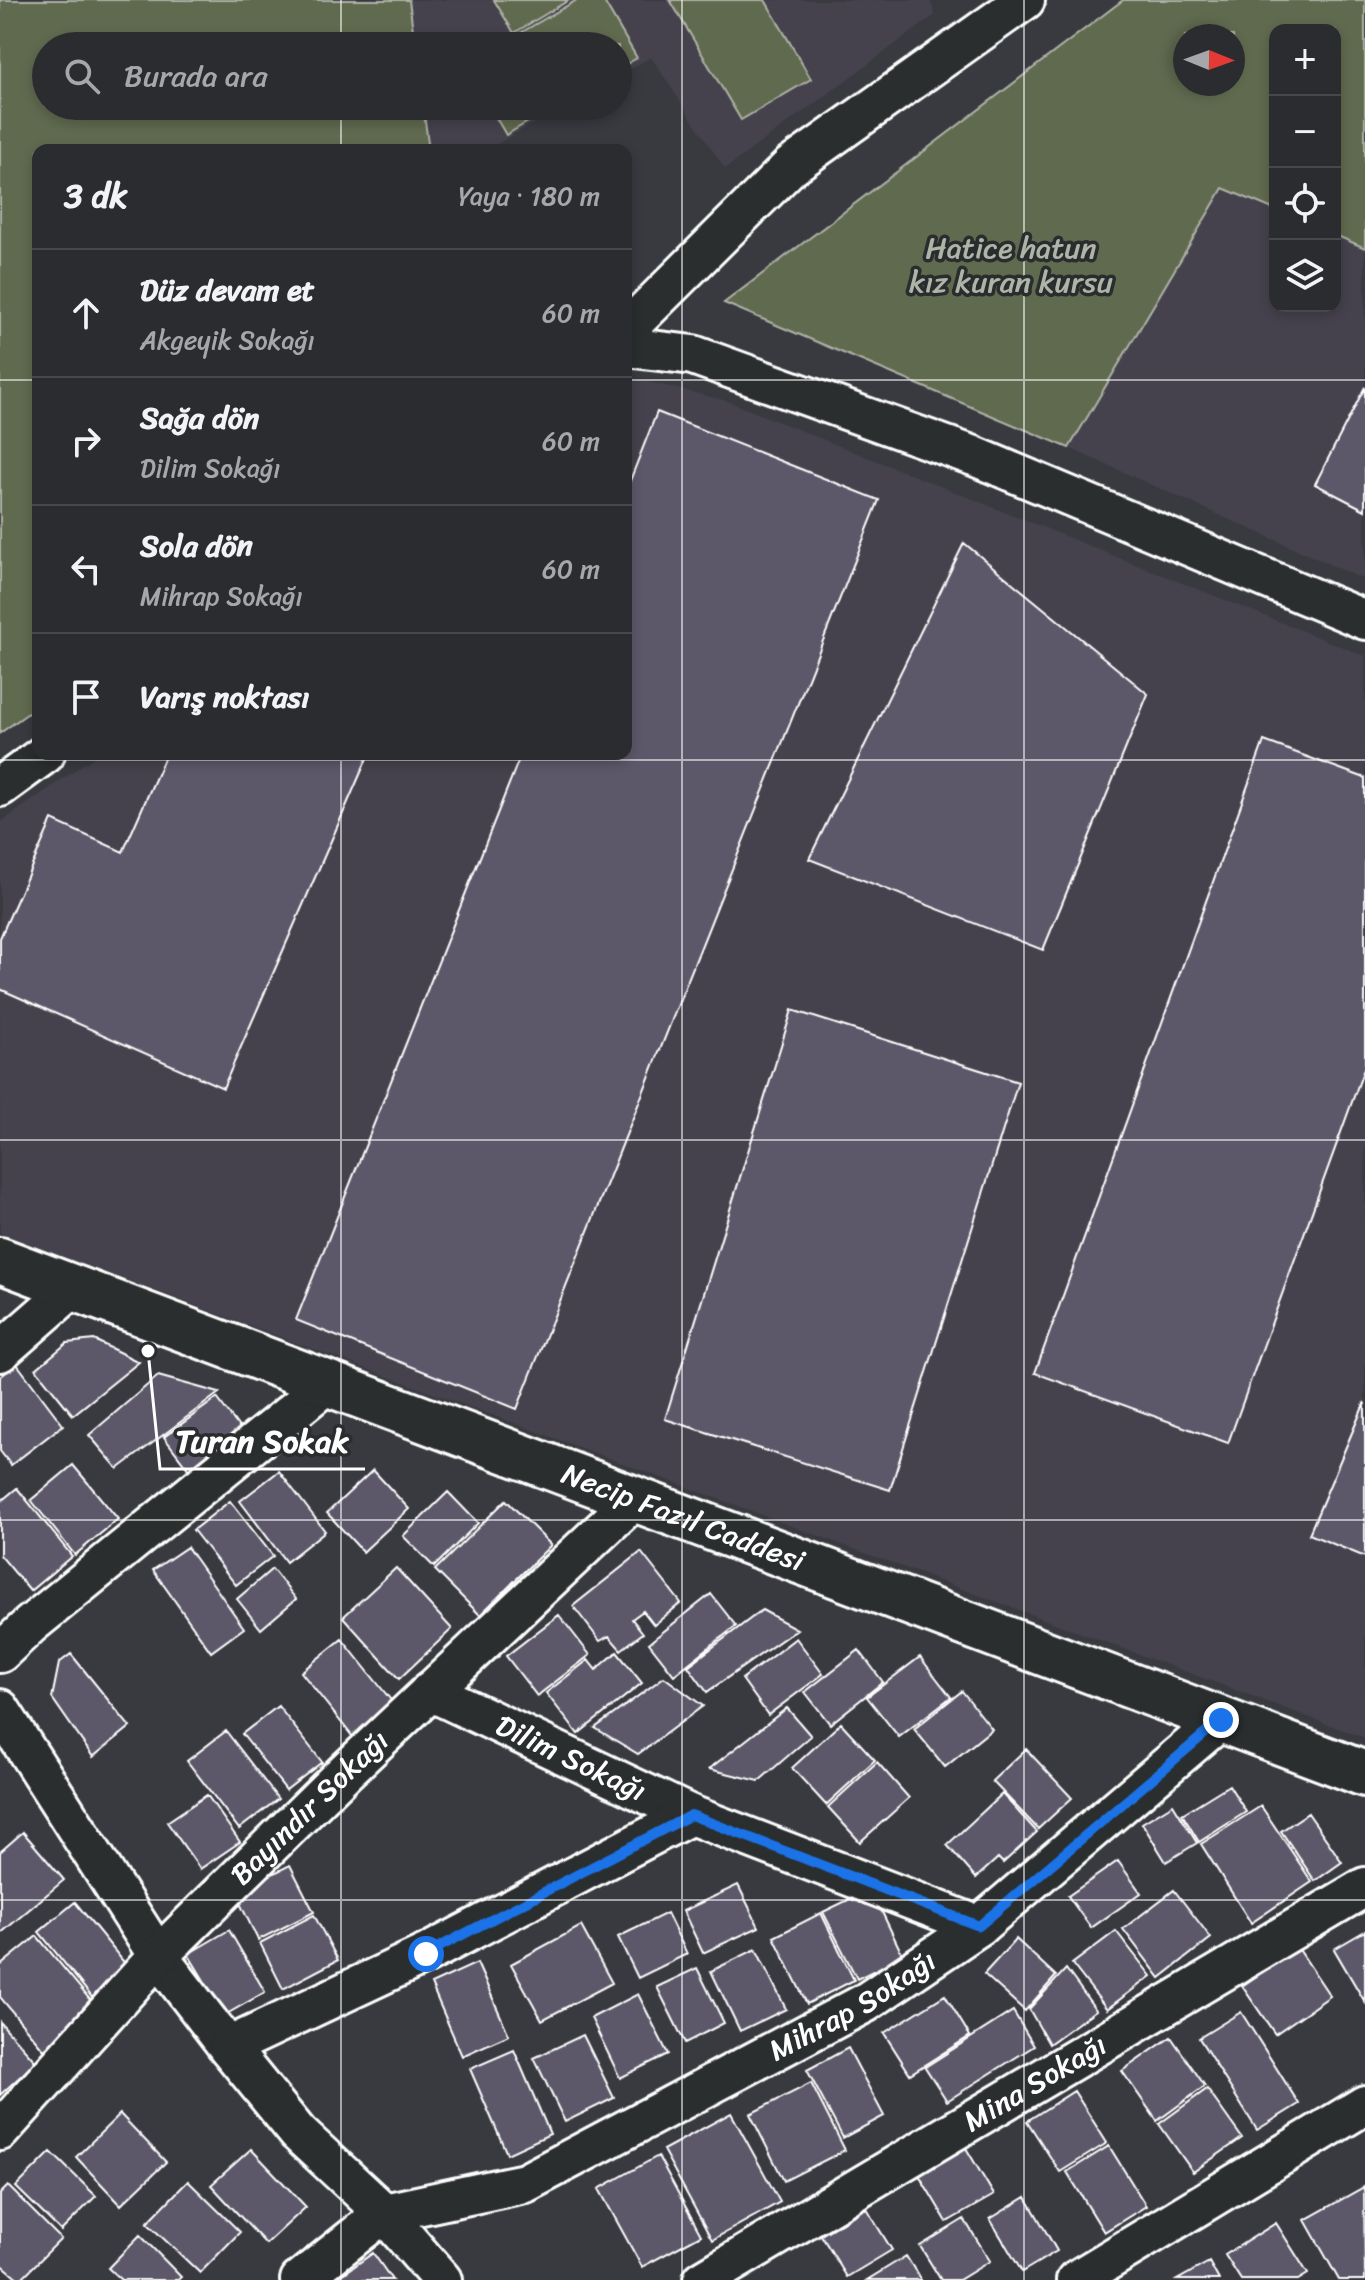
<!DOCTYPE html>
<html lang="tr">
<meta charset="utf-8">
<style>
:root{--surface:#2b2c30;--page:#37383c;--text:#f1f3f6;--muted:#a6a7ab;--line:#47484c}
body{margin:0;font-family:Sriracha,sans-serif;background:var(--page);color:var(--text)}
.controls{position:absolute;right:24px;top:24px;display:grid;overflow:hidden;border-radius:16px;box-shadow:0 4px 12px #0003}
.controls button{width:72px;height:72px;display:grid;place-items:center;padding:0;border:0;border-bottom:2px solid var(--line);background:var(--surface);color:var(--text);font:40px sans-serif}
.compass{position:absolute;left:1173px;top:24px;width:72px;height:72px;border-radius:50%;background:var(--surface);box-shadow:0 4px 12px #0003;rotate:91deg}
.stop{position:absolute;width:24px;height:24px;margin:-18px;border:6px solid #1a73e8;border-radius:50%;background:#fff}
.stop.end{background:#1a73e8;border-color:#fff;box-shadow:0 2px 8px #0008}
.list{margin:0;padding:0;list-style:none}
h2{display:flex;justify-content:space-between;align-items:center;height:104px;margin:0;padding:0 32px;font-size:34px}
h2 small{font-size:26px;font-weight:400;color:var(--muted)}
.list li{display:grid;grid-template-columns:52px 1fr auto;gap:24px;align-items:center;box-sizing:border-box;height:128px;padding:0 32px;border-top:2px solid var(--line)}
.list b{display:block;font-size:30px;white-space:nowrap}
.list p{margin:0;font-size:26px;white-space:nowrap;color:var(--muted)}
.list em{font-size:26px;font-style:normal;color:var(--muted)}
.icon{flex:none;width:44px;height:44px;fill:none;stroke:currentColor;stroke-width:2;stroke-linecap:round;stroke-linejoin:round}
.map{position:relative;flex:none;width:1365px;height:2280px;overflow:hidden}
.search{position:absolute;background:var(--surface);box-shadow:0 4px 12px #0003;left:32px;top:32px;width:600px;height:88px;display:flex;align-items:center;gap:20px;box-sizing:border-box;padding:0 28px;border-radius:44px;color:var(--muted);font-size:30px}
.panel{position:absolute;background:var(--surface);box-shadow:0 4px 12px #0003;left:32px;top:144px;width:600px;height:616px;border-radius:16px}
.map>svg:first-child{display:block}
</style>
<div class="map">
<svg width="1365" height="2280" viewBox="0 0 1365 2280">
<rect width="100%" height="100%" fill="#393a40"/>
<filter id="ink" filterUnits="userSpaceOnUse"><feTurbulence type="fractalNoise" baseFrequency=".0125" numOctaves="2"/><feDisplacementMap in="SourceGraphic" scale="16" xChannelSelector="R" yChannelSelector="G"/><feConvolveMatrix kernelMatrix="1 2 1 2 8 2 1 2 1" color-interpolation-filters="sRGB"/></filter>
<g filter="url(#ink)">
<!-- built -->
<path fill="#44434d" d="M409 0H930L935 15 725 169 651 57 618 76V46H415Z
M423 106H564L486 150H429Z
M1223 188 1275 210V306H1335V235L1365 248V580L1069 448Z
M633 378 727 401 1365 656V1738L0 1233V823L98 754H626V383Z"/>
<!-- green -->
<path fill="#616a50" stroke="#b0b4a8" stroke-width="2" fill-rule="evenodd" d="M0 0H409L415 46H46V106H423L429 150H38V706L0 733Z
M494 0H569L514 33Z
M577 0H603L637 58 618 69V46H498Z
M670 0H765L811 79 741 120Z
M1123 0H1365V248L1335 235V30H1275V210L1223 188 1069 448 724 303ZM1185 36H1233V84H1185Z
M489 106H555L506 135Z"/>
<!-- building -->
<path fill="#5c586a" stroke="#fff" stroke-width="2" d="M1365 387V510L1315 484Z
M657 412 879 500 517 1409 296 1320 521 754H626V491Z
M964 543 1148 694 1043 950 809 859Z
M1264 741 1365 778V1066L1228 1443 1035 1373Z
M166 754H369L223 1088 0 989V938L52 820 123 852Z
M792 1010 1018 1082 890 1490 665 1419Z
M94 1340 139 1362 73 1415 36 1369 67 1343Z
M17 1364 63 1425 11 1465 0 1451V1377Z
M158 1376 219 1393 118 1469 89 1435Z
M217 1398 244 1434 192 1474 164 1437Z
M1365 1402V1557L1309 1534Z
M73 1465 118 1519 75 1555 31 1500Z
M373 1470 409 1509 363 1552 327 1513Z
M279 1471 325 1531 286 1562 240 1501Z
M17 1488 72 1556 30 1591 0 1555V1502Z
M448 1492 478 1523 434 1567 403 1536Z
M506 1500 551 1545 480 1615 435 1570Z
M230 1501 273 1556 236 1585 193 1530Z
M187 1547 244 1628 211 1652 153 1570Z
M641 1552 681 1603 654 1625 643 1611 632 1619 643 1633 621 1650 609 1636 600 1641 573 1606Z
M396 1568 452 1629 399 1679 343 1617Z
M272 1569 296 1599 261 1629 237 1599Z
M711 1594 736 1626 674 1675 649 1643Z
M762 1610 797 1629 707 1692 688 1666Z
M559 1615 590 1655 537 1696 506 1656Z
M796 1638 823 1674 768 1715 742 1679Z
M342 1639 394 1704 353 1737 301 1672Z
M859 1650 883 1682 830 1724 805 1692Z
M617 1652 642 1683 578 1734 546 1693 588 1660 596 1670Z
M71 1654 130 1727 93 1757 52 1698 59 1663Z
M920 1657 951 1697 899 1737 867 1697Z
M664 1677 703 1706 638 1754 595 1728Z
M962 1691 992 1729 945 1767 914 1729Z
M278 1706 322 1762 286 1790 242 1734Z
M787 1708 811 1736 759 1781 709 1769Z
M841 1723 875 1760 826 1805 792 1768Z
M226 1731 278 1799 239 1829 187 1761Z
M1026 1749 1072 1798 1038 1829 992 1781Z
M877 1762 909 1798 860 1842 828 1807Z
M1229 1785 1246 1812 1199 1842 1182 1814Z
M1002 1794 1037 1832 1003 1863 998 1858 976 1878 947 1845Z
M207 1795 240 1842 200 1869 167 1822Z
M1173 1804 1197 1843 1166 1862 1142 1823Z
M1261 1806 1312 1882 1251 1923 1201 1844Z
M1308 1813 1342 1862 1315 1881 1281 1831Z
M23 1832 64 1880 0 1934V1852Z
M1118 1861 1141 1893 1091 1928 1068 1896Z
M290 1865 314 1912 258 1940 235 1893Z
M738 1885 759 1927 703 1953 683 1911Z
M871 1889 903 1956 857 1979 823 1912Z
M1174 1890 1211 1938 1160 1978 1123 1929Z
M75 1902 136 1977 99 2006 39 1932Z
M667 1913 687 1954 638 1978 618 1937Z
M821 1913 854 1980 807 2004 774 1937Z
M314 1915 338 1960 283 1989 260 1943Z
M581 1926 612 1983 542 2020 511 1964Z
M229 1930 265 1992 225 2015 188 1954Z
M1116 1931 1151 1976 1107 2009 1072 1964Z
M1365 1931V2002L1334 1949Z
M37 1936 97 2008 44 2050 0 1997V1966Z
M1016 1939 1056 1976 1025 2011 984 1974Z
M1298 1948 1330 1996 1275 2034 1242 1986Z
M756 1949 786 2009 740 2031 711 1971Z
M477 1963 509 2035 462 2056 431 1984Z
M697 1968 724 2023 685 2043 657 1987Z
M1066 1969 1096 2010 1049 2044 1029 2009Z
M638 1994 668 2054 620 2078 591 2018Z
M945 1995 970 2036 910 2074 884 2033Z
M1013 2011 1034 2046 947 2101 925 2067Z
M1241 2012 1299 2104 1257 2130 1199 2038Z
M0 2022 36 2062 0 2095Z
M583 2035 614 2098 565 2122 534 2058Z
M1171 2037 1205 2086 1157 2121 1122 2071Z
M848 2048 884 2116 843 2138 807 2070Z
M514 2050 550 2134 507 2154 470 2069Z
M811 2083 845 2150 784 2181 750 2114Z
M1207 2089 1242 2138 1193 2172 1159 2124Z
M1074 2091 1107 2143 1060 2172 1027 2121Z
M731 2113 780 2202 712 2240 663 2150Z
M120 2114 166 2162 121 2205 76 2157Z
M963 2143 994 2195 947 2222 916 2170Z
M1109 2146 1146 2206 1104 2232 1067 2172Z
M251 2149 306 2207 266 2244 211 2185Z
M51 2152 96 2196 61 2231 16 2187Z
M658 2156 701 2235 642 2267 599 2189Z
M188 2181 240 2232 200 2273 147 2223Z
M8 2186 61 2239 20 2280 0 2263V2194Z
M1364 2187 1365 2280H1339L1305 2220Z
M1026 2197 1057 2251 1022 2272 990 2219Z
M866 2208 892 2250 847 2277 821 2235Z
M964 2219 990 2261 959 2280H941L920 2246Z
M1276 2223 1308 2274 1298 2280H1241L1225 2255Z
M140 2235 181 2277 178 2280H121L108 2268Z
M373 2253 392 2280H335Z
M906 2256 921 2280H867Z
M1209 2262 1219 2280H1177Z"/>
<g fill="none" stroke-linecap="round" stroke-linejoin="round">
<defs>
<g id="street">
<path d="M626 330 791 166 1025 0"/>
<path d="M626 347 693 355 974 456 1365 620"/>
<path d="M0 787 45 754"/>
<path d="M0 1352 74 1287"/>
<path d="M0 1653 30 1625 328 1383"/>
<path id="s1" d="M430 1691 691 1815 979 1926"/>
<path d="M0 1709 158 1956 228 2047 298 2133 384 2213 442 2280"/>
<path d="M228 2047 426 1954 691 1815"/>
<path id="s2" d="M0 2131 158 1956 345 1772 635 1499"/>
<path id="s3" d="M300 2280 384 2213 525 2183 865 2003 979 1926 1221 1720"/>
<path id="s4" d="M703 2280 1365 1887"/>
<path d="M1076 2280 1365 2105"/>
</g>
<g id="secondary">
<path id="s5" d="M0 1260 1365 1774"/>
</g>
</defs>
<!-- street casing -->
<use href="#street" stroke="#fff" stroke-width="44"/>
<!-- secondary casing -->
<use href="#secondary" stroke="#fff" stroke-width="50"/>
<!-- street -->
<use href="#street" stroke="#2a2d2e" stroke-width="38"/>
<!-- secondary -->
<use href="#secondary" stroke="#2a2d2e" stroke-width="44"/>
</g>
</g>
<g fill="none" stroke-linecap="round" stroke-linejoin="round" filter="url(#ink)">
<!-- route -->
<path stroke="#1a73e8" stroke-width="10" d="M426 1954 691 1815 979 1926 1221 1720"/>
</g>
<!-- grid -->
<path fill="none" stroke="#fff" stroke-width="2" stroke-opacity="0.55" d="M341 0V46M682 0V2280M1024 0V2280M341 106V150M0 380H38M626 380H1365M341 754V2280M0 760H1365M0 1140H1365M0 1520H1365M0 1900H1365"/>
<g text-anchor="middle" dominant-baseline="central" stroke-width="7" stroke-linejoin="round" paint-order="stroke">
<!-- park labels -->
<g font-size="30" fill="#b0b4a8" stroke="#2a2d2e">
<text x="1011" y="248">Hatice hatun<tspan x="1011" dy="34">kız kuran kursu</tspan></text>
</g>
<!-- street labels -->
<g font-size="30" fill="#fff" stroke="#2a2d2e">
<text stroke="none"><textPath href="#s5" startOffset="730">Necip Fazıl Caddesi</textPath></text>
<text stroke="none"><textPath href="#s1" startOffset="156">Dilim Sokağı</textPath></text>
<text stroke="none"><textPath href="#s2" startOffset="448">Bayındır Sokağı</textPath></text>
<text stroke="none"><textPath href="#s3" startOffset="624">Mihrap Sokağı</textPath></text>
<text stroke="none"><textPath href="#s4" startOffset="386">Mina Sokağı</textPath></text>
</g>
</g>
<!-- callouts -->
<path fill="none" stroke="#fff" stroke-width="3" d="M148 1351L160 1469H365"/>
<circle fill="#fff" stroke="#2a2d2e" stroke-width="3" cx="148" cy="1351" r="8"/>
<g font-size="32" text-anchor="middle" font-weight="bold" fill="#fff" stroke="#2a2d2e" stroke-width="7" stroke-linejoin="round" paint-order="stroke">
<text x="262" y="1452">Turan Sokak</text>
</g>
</svg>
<div class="controls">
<button>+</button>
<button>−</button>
<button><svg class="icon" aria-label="locate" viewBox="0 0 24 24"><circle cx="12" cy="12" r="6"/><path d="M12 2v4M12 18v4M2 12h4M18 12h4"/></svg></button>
<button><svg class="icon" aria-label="layers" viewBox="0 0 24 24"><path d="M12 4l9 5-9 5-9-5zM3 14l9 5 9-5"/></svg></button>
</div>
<svg class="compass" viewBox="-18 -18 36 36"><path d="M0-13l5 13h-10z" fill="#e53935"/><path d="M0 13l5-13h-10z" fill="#a6a7ab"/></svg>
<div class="stop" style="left:426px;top:1954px"></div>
<div class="stop end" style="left:1221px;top:1720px"></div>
<div class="search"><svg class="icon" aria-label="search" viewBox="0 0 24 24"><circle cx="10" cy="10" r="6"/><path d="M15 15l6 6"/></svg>Burada ara</div>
<section class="panel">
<h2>3 dk<small>Yaya · 180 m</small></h2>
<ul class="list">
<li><svg class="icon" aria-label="ahead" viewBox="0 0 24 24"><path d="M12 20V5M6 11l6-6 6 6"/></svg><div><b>Düz devam et</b><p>Akgeyik Sokağı</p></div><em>60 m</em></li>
<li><svg class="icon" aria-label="right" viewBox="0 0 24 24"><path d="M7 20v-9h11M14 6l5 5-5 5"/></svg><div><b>Sağa dön</b><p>Dilim Sokağı</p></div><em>60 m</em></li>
<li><svg class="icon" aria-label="left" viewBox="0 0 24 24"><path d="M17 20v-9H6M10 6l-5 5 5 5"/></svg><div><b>Sola dön</b><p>Mihrap Sokağı</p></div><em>60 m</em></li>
<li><svg class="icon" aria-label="arrive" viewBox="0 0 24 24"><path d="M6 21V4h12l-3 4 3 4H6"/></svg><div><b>Varış noktası</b></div></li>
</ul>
</section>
</div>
